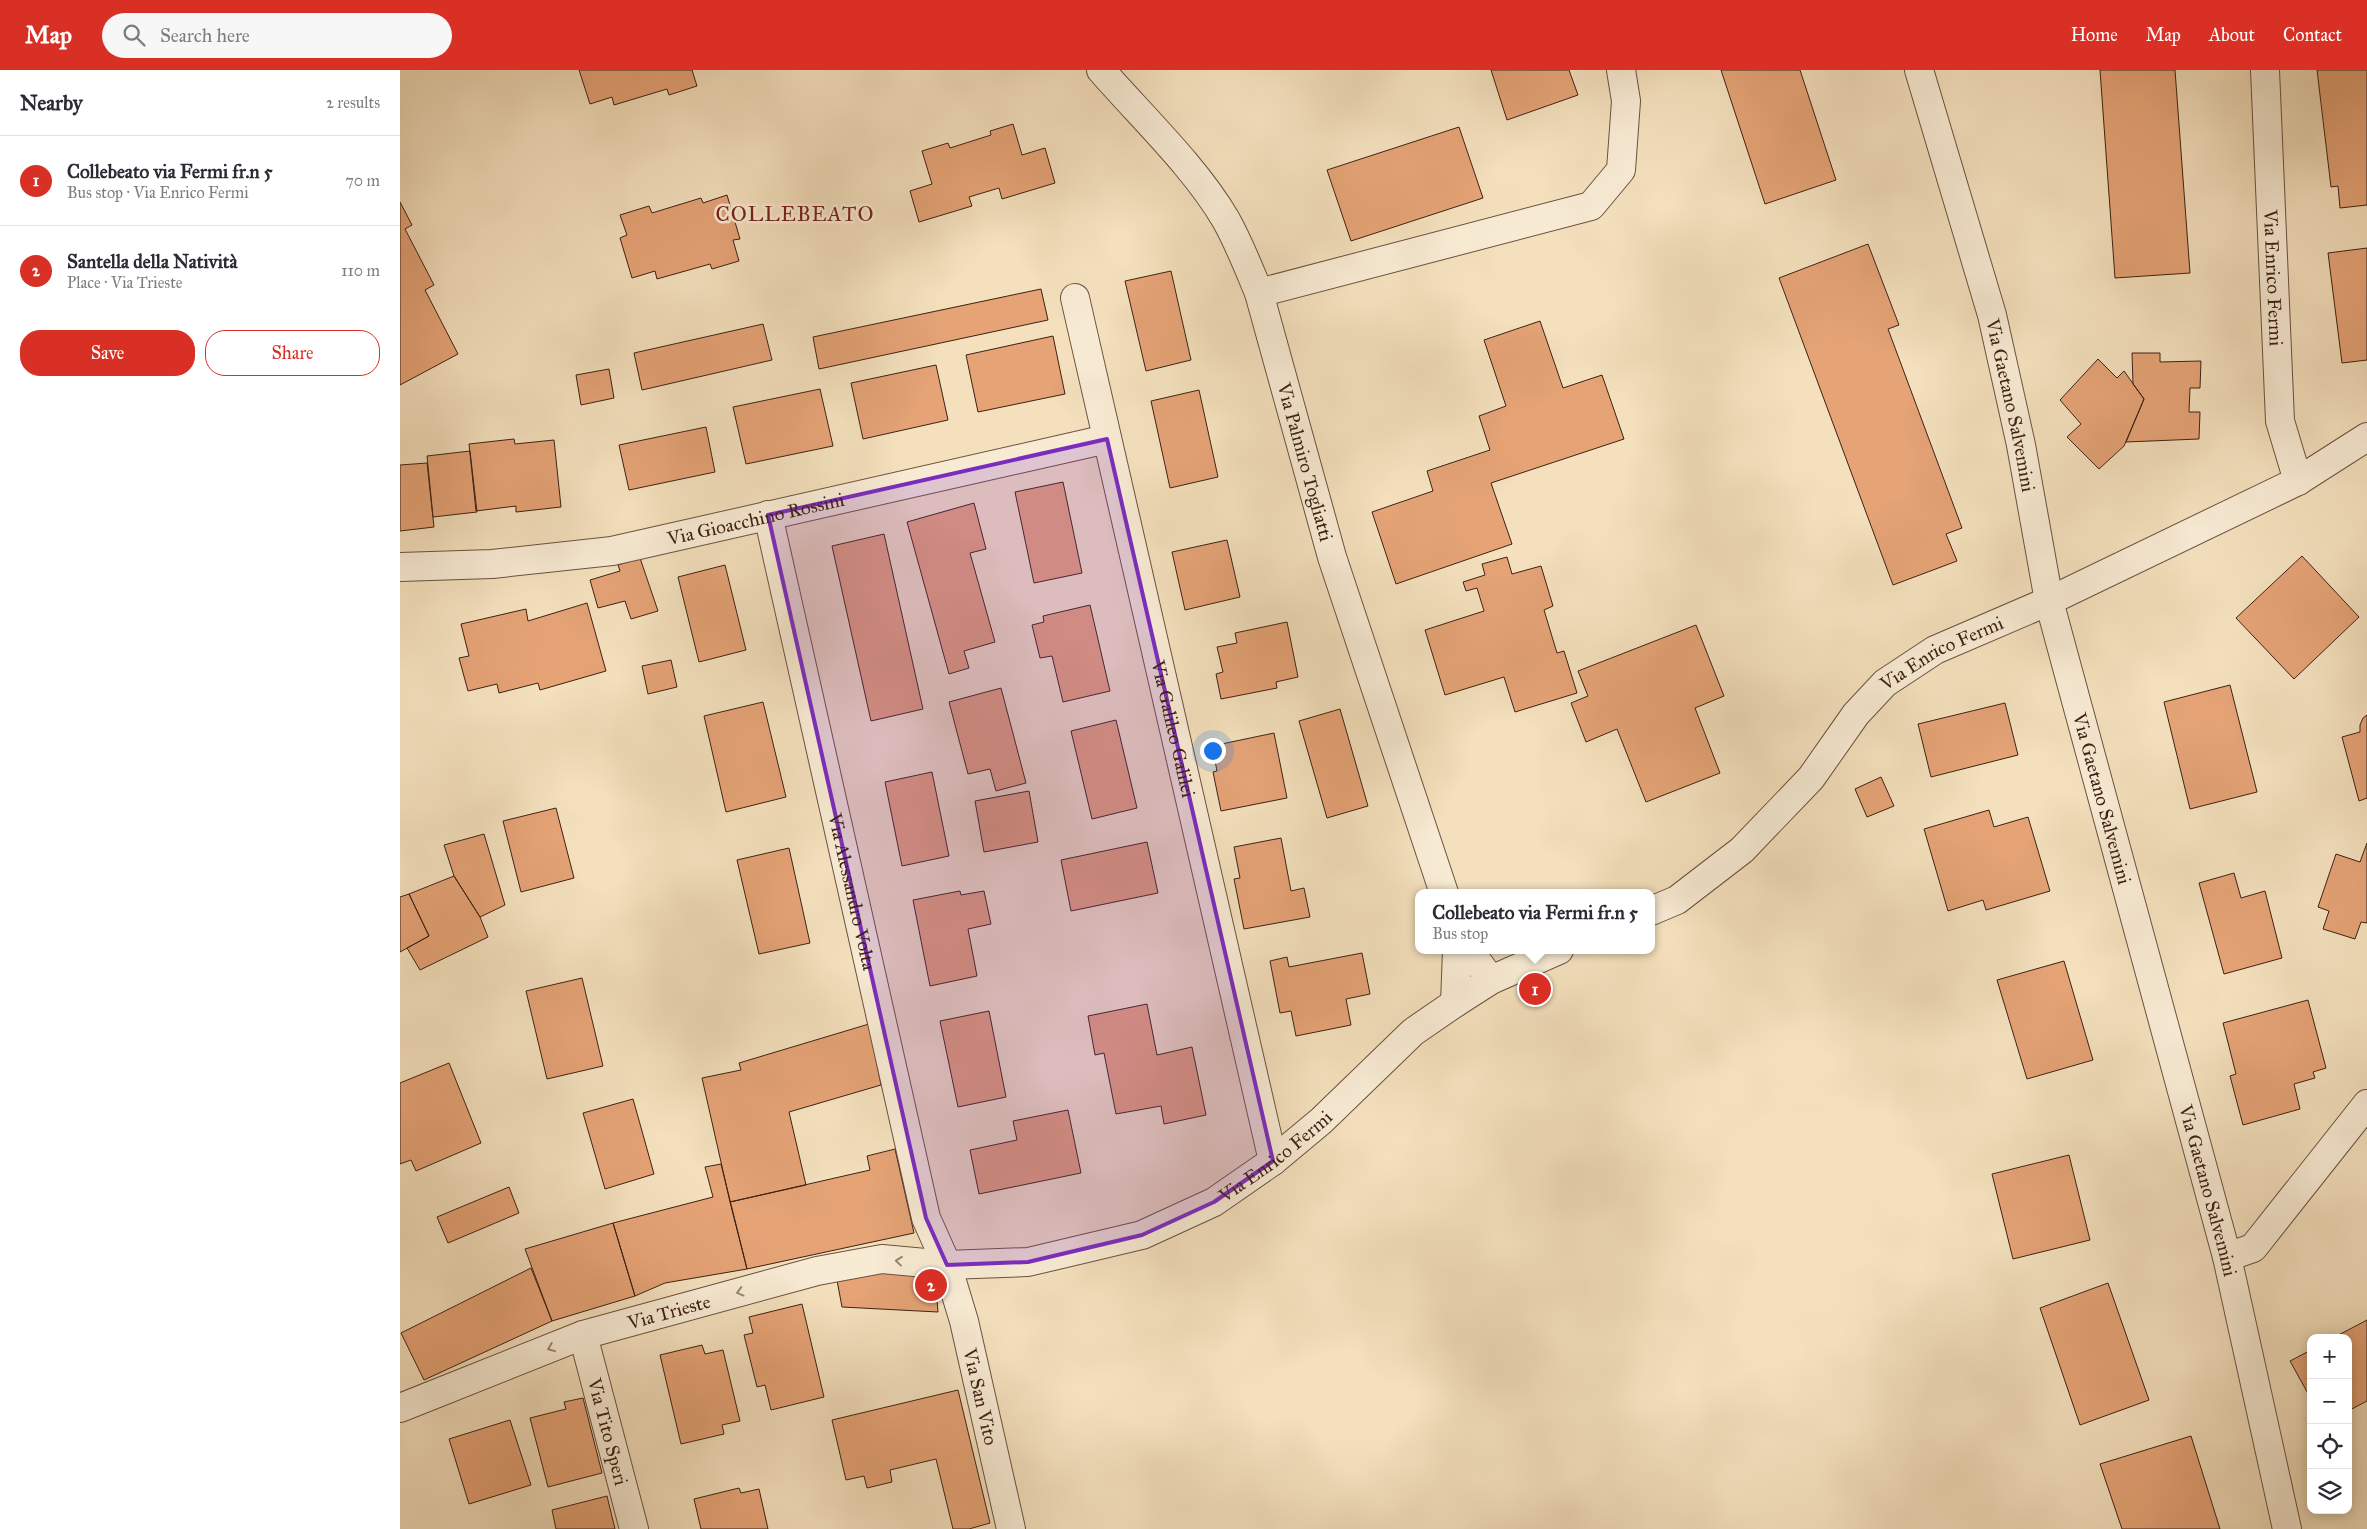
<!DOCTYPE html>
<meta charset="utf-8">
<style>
:root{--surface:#fff;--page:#f7f7f7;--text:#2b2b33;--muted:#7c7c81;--line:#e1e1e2;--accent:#d93025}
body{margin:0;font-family:"IM FELL Great Primer",serif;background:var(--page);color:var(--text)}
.controls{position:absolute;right:15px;bottom:15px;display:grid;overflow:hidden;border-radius:10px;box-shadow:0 2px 12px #0003}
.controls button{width:45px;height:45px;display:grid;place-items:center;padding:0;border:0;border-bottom:1px solid var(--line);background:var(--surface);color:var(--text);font:25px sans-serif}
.you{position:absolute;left:812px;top:680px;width:18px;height:18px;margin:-12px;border:4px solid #fff;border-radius:50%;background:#1a73e8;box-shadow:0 0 0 8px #1a73e833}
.badge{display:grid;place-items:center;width:32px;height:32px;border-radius:50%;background:var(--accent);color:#fff;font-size:16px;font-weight:700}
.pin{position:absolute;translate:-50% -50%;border:2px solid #fff;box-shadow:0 1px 5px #0006}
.popup{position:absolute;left:1015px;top:819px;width:240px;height:65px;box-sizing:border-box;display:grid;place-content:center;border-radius:10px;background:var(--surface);filter:drop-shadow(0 1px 4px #0005);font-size:16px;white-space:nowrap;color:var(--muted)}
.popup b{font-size:19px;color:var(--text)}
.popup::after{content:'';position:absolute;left:50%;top:100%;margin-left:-10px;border:10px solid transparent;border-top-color:var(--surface)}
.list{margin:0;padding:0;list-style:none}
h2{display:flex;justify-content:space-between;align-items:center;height:65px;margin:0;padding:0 20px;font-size:21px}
h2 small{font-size:16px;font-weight:400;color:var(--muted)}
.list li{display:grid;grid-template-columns:32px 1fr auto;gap:15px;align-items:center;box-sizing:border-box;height:90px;padding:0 20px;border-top:1px solid var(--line)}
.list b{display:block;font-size:19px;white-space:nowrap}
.list p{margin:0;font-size:16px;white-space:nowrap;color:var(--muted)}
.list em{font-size:16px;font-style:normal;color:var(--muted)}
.actions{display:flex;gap:10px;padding:15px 20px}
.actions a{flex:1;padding:11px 0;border:1px solid var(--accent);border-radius:20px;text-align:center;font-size:18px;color:var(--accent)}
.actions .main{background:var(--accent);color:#fff}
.icon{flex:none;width:28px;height:28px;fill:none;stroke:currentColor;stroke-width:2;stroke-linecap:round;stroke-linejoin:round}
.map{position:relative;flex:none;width:1967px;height:1459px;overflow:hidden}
header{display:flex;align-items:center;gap:30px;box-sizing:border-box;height:70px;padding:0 25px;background:var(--accent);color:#fff}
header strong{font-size:24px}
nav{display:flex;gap:28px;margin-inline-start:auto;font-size:18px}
.search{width:350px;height:45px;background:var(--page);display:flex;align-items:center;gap:12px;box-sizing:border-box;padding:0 18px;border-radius:28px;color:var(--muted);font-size:19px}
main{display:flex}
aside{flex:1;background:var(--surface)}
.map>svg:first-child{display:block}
</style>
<header>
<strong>Map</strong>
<div class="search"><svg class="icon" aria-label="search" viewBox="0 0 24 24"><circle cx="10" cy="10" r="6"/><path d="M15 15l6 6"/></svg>Search here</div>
<nav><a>Home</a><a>Map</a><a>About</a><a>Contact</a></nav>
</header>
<main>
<aside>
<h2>Nearby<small>2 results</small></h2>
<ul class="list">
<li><span class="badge">1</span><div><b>Collebeato via Fermi fr.n 5</b><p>Bus stop · Via Enrico Fermi</p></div><em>70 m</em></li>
<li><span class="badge">2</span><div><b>Santella della Natività</b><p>Place · Via Trieste</p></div><em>110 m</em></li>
</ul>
<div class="actions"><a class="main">Save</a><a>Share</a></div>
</aside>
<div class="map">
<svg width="1967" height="1459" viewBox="0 0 1967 1459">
<rect width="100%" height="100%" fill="#f4e0bd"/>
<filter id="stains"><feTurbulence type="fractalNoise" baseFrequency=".004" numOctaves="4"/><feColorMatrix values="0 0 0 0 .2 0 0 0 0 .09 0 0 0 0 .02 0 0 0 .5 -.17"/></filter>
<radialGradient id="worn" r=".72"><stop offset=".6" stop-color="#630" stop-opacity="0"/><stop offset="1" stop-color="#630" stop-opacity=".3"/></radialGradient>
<!-- building -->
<path fill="#e5a376" stroke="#3d2115" d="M179 0H292L297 16 269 25 267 19 214 35 212 27 190 34Z
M1091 0H1169L1178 25 1107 50Z
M1321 0H1400L1436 110 1365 134Z
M1700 0H1775L1790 203 1715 208Z
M1917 0H1967V135L1940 138 1938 116 1931 117Z
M613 54 622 85 645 78 655 113 602 129 599 118 569 127 572 136 519 152 510 121 532 114 522 81 548 73 550 78 591 65 590 61Z
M1059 57 1083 128 951 171 927 100Z
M327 125 340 169 333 170 339 191 312 199 310 194 257 209 255 201 232 208 220 168 227 165 220 145 249 136 252 143 301 128 303 133Z
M0 132 12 155 5 159 34 215 25 220 58 284 0 315Z
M1468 174 1499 255 1488 259 1562 458 1546 464 1557 491 1493 515 1379 208Z
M1967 178V290L1942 293 1928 183Z
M771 201 791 290 746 301 725 211Z
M641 219 648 250 419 299 413 267Z
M1140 251 1163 318 1202 305 1224 369 1091 413 1112 474 996 514 972 442 1033 421 1027 401 1090 380 1079 346 1106 336 1084 270Z
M363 254 372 290 242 320 234 283Z
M653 266 665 324 578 342 566 285Z
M1732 283H1760V292L1801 291 1800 318H1790L1789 342H1800L1799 369 1726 372 1744 329 1733 314Z
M1698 289 1717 308 1724 301 1744 329 1724 376 1699 399 1667 367 1681 354 1660 330Z
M536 295 548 350 463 369 451 313Z
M209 299 214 328 181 335 176 305Z
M420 319 433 376 346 394 333 337Z
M799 320 818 407 770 418 751 331Z
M306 357 315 402 229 420 219 375Z
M114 369 115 374 154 370 161 437 116 442V436L76 441 69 374Z
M70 381 77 442 33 447 27 386Z
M27 393 34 457 0 461V395Z
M663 412 682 503 634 513 615 422Z
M574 433 586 479 570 483 595 572 564 581 569 598 549 604 507 452Z
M484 464 523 639 471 651 432 476Z
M827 470 840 527 785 540 772 482Z
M1902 486 1959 547 1894 609 1836 548Z
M1107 487 1112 504 1141 496 1153 536 1144 540 1157 583 1164 581 1177 623 1115 642 1104 607 1045 625 1025 560 1084 541 1077 518 1066 521 1063 512 1085 505 1082 494Z
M240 488 258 541 231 549 225 531 198 538 190 510 220 501 218 495Z
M325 495 346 580 299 592 278 507Z
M187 533 206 601 140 620 138 613 99 623 97 614 68 621 59 588 69 586 61 554 126 539 128 551Z
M690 535 710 621 663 632 652 586 640 588 632 555 644 552 643 546Z
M887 552 898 607 876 612 877 618 821 629 816 604 823 602 817 577 837 573 835 563Z
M1296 555 1324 626 1295 638 1320 703 1246 732 1217 659 1186 672 1171 633 1188 626 1178 601Z
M271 590 277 617 248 624 242 596Z
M1830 615 1857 722 1790 739 1764 632Z
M601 618 626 713 596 721 590 699 568 704 549 632Z
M363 632 386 727 326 742 304 646Z
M1605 633 1618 685 1531 707 1518 654Z
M940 639 968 736 927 748 899 651Z
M1967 645V728L1959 731 1942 667 1960 662V655L1963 648Z
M716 650 737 738 692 749 671 661Z
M874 663 887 728 821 741 813 702 817 701 812 676Z
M532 702 549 786 502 796 485 712Z
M1481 707 1494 736 1467 747 1455 719Z
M629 721 638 772 584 782 575 731Z
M156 738 174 808 121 822 103 751Z
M1589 740 1594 757 1628 747 1650 821 1586 840 1583 830 1548 841 1524 759Z
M84 764 105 835 80 847 54 806 44 775Z
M881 768 891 821 904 818 910 847 844 859 834 809 840 808 834 777Z
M747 772 758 823 671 841 661 790Z
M1967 773V853L1961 852 1955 869 1923 859 1929 841 1918 837 1936 784 1960 792Z
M389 778 410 873 359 884 337 790Z
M1834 803 1841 828 1865 821 1882 888 1824 904 1799 813Z
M54 806 80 847 88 867 20 900 7 878 29 866 9 824Z
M560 821 561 825 584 821 591 854 568 859 577 906 530 916 513 830Z
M9 824 29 866 0 882V827Z
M962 883 970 924 946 929 951 955 896 966 891 941 880 943 870 891 887 887 889 897Z
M1664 891 1693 990 1627 1009 1597 910Z
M182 908 203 996 147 1009 126 921Z
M1908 930 1926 998 1913 1002 1915 1008 1894 1014 1900 1039 1843 1055 1830 1006 1836 1004 1823 953Z
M747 934 757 985 792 977 806 1045 764 1054 761 1036 716 1044 704 983 695 985 688 946Z
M589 941 606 1027 558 1037 540 951Z
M469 954 481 1015 389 1042 406 1115 330 1132 302 1008 341 1000 339 993Z
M49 993 81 1073 16 1101 11 1090 0 1094V1013Z
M233 1029 254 1104 205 1119 183 1043Z
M668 1040 681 1103 579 1124 570 1080 617 1070 613 1051Z
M495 1079 514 1163 347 1199 330 1132 470 1100 467 1086Z
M1669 1085 1690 1170 1613 1189 1592 1104Z
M321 1094 347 1199 265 1213 235 1226 213 1153 313 1127 305 1097Z
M109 1117 119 1143 48 1173 37 1147Z
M213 1153 235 1226 152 1251 125 1179Z
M131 1198 152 1251 24 1310 1 1263Z
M463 1202 516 1205 531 1215 537 1230 538 1242 442 1237 436 1205Z
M1708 1213 1749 1330 1680 1355 1640 1238Z
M402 1234 424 1327 371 1340 365 1315 357 1317 344 1265 353 1263 349 1247Z
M1967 1250V1331L1948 1341V1268H1933Z
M302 1275 305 1284 323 1280 340 1351 322 1355 324 1364 281 1374 260 1285Z
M1911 1280V1329L1890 1291Z
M558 1320 590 1453 569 1459H553L536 1389 490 1400 492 1412 467 1418 464 1406 446 1410 432 1350Z
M183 1328 202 1403 148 1417 130 1348 166 1339 164 1332Z
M110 1350 131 1415 69 1434 49 1369Z
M1791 1366 1820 1459H1722L1700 1394Z
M339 1418 341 1423 359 1419 368 1459H301L294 1429Z
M207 1426 215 1459H156L152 1440Z"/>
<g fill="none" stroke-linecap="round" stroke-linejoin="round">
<defs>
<g id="street">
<path id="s1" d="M701 0C741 46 796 98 826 150 839 173 849 199 859 223L932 487 1044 823"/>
<path id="s2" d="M1519 0 1592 245 1621 375 1649 531 1827 1187 1887 1459"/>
<path id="s3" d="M1865 0 1880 351 1898 411"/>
<path d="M859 223 1191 136 1221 100 1226 31 1221 0"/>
<path id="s4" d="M675 228 873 1091"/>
<path id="s5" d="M368 445 526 1148 547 1195 564 1251 611 1459"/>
<path id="s6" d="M0 497 92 494 212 481 707 369"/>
<path id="s7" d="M1251 841 1277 830 1342 780 1411 708 1456 644 1485 613 1535 580 1649 531 1898 411 1967 367"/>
<path d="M1069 880 1091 910"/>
<path d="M1055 933 1057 880"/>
<path d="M1827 1187 1853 1178 1967 1034"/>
<path id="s8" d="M183 1265 234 1459"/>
<path id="s9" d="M0 1338 183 1265 417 1201 482 1189 547 1195 628 1192 742 1165 814 1132 873 1091 921 1051 1013 962 1055 933 1091 910 1159 880"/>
</g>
</defs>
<!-- street casing -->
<use href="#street" stroke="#6b513f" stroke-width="30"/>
<!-- street -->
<use href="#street" stroke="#f8ebd4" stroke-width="28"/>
</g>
<!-- one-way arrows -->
<defs><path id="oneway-chevron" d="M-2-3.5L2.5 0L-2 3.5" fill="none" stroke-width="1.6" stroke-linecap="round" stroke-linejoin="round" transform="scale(1.25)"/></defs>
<g stroke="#9a8674">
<use href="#oneway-chevron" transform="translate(499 1191) rotate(-174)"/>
<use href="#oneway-chevron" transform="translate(340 1222) rotate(165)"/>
<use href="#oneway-chevron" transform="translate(151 1278) rotate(158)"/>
</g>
<!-- marked area -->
<path fill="#7b2cbf" fill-opacity="0.2" stroke="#7b2cbf" stroke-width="4" stroke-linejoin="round" d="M707 369 873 1091 814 1132 742 1165 628 1192 547 1195 526 1148 368 445Z"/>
<g text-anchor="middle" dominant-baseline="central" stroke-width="5" stroke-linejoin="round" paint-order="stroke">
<!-- street labels -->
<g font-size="19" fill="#3d2115" stroke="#f8ebd4">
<text stroke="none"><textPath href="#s3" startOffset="208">Via Enrico Fermi</textPath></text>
<text stroke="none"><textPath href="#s2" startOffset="348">Via Gaetano Salvemini</textPath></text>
<text stroke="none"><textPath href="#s1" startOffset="451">Via Palmiro Togliatti</textPath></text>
<text stroke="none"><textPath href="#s6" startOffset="360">Via Gioacchino Rossini</textPath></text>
<text stroke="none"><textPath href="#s7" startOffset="395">Via Enrico Fermi</textPath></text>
<text stroke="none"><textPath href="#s4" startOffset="442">Via Galileo Galilei</textPath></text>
<text stroke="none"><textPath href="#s2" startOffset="752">Via Gaetano Salvemini</textPath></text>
<text stroke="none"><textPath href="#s5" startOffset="386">Via Alessandro Volta</textPath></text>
<text stroke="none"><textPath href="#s9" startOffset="925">Via Enrico Fermi</textPath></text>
<text stroke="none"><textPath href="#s2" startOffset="1158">Via Gaetano Salvemini</textPath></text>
<text stroke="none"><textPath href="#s9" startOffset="286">Via Trieste</textPath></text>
<text stroke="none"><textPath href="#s5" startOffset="908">Via San Vito</textPath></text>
<text stroke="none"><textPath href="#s8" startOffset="100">Via Tito Speri</textPath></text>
</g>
<!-- quarter labels -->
<g font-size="21" letter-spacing="1" fill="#7a1f14" stroke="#f8ebd4">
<text x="395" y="144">COLLEBEATO</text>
</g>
</g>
<rect width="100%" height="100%" filter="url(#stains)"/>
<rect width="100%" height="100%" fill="url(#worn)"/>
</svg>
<div class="controls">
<button>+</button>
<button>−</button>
<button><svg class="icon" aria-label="locate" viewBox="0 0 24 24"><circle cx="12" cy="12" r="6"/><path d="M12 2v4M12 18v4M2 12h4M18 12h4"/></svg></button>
<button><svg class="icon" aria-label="layers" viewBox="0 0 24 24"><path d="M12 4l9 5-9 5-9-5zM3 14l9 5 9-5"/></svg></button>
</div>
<div class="you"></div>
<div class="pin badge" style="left:1135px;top:919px">1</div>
<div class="popup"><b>Collebeato via Fermi fr.n 5</b>Bus stop</div>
<div class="pin badge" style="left:531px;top:1215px">2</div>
</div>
</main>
